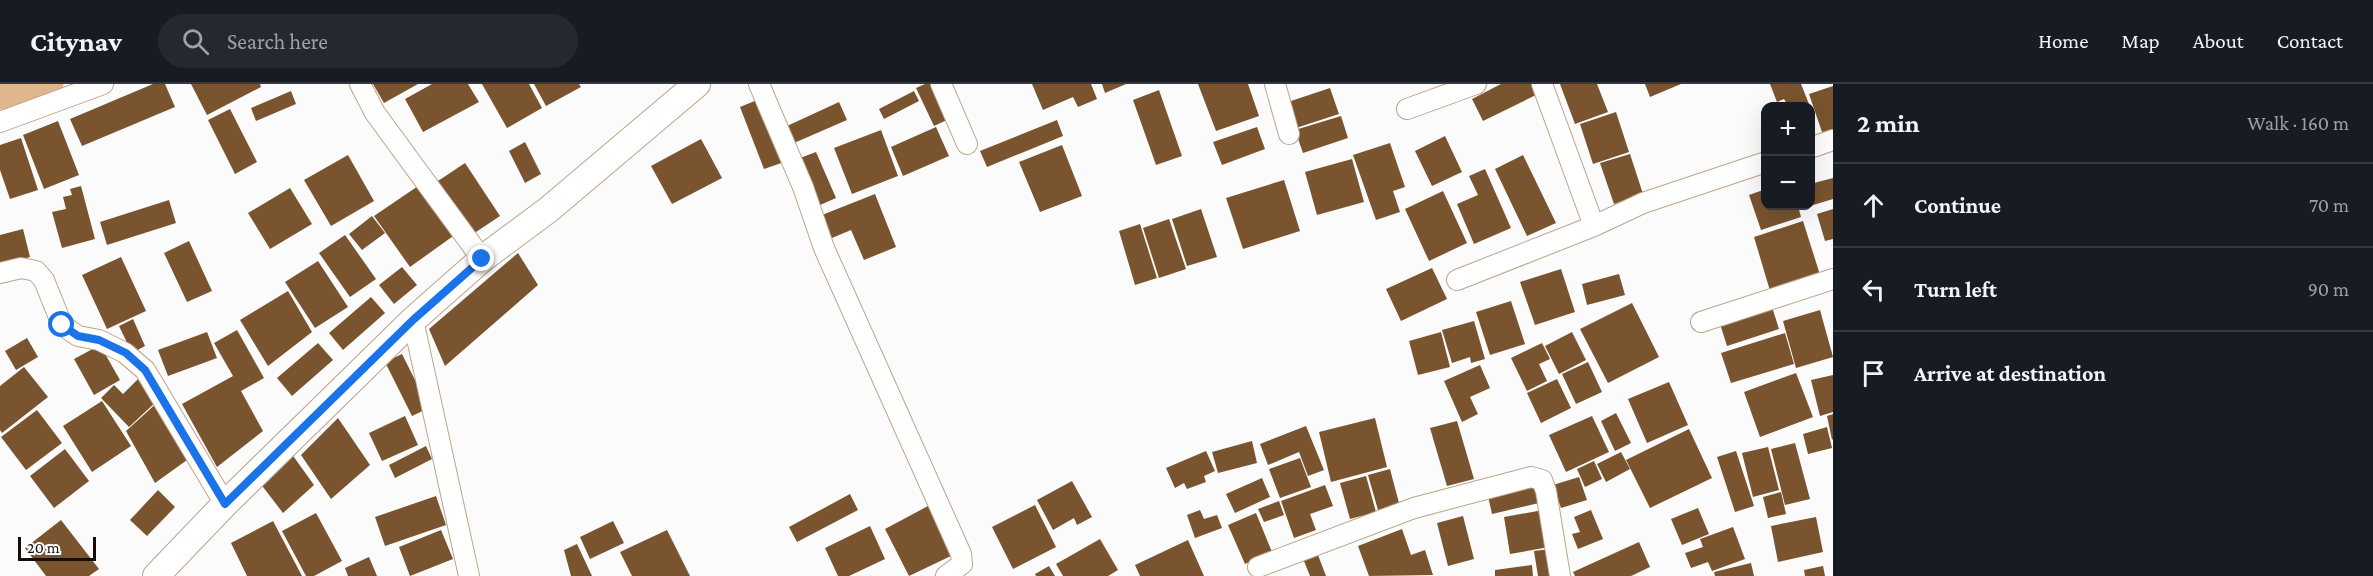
<!DOCTYPE html>
<meta charset="utf-8">
<style>
:root{--surface:#171b24;--page:#242831;--text:#f1f3f6;--muted:#9ea1a6;--line:#363941}
body{margin:0;font-family:"Crimson Pro",serif;background:var(--page);color:var(--text)}
.controls{position:absolute;right:18px;top:18px;display:grid;overflow:hidden;border-radius:12px;box-shadow:0 6px 24px #0002}
.controls button{width:54px;height:54px;display:grid;place-items:center;padding:0;border:0;border-bottom:2px solid var(--line);background:var(--surface);color:var(--text);font:30px sans-serif}
.scale{position:absolute;left:18px;bottom:15px;width:78px;box-sizing:border-box;padding-left:6px;border:3px solid #160d04;border-top:0;font-size:16px;line-height:21px;white-space:nowrap;color:#160d04;-webkit-text-stroke:4px #fff;paint-order:stroke}
.stop{position:absolute;width:18px;height:18px;margin:-14px;border:4px solid #1a73e8;border-radius:50%;background:#fff}
.stop.end{background:#1a73e8;border-color:#fff;box-shadow:0 2px 6px #0008}
.list{margin:0;padding:0;list-style:none}
h2{display:flex;justify-content:space-between;align-items:center;height:78px;margin:0;padding:0 24px;font-size:26px}
h2 small{font-size:20px;font-weight:400;color:var(--muted)}
.list li{display:grid;grid-template-columns:39px 1fr auto;gap:18px;align-items:center;box-sizing:border-box;height:84px;padding:0 24px;border-top:2px solid var(--line)}
.list b{display:block;font-size:22px;white-space:nowrap}
.list em{font-size:20px;font-style:normal;color:var(--muted)}
.icon{flex:none;width:33px;height:33px;fill:none;stroke:currentColor;stroke-width:2;stroke-linecap:round;stroke-linejoin:round}
.map{position:relative;flex:none;width:1833px;height:492px;overflow:hidden}
header{display:flex;align-items:center;gap:36px;box-sizing:border-box;height:84px;padding:0 30px;background:var(--surface);border-bottom:2px solid var(--line)}
header strong{font-size:28px}
nav{display:flex;gap:33px;margin-inline-start:auto;font-size:21px}
.search{width:420px;height:54px;background:var(--page);display:flex;align-items:center;gap:15px;box-sizing:border-box;padding:0 21px;border-radius:33px;color:var(--muted);font-size:22px}
main{display:flex}
aside{flex:1;background:var(--surface)}
.map>svg:first-child{display:block}
</style>
<header>
<strong>Citynav</strong>
<div class="search"><svg class="icon" aria-label="search" viewBox="0 0 24 24"><circle cx="10" cy="10" r="6"/><path d="M15 15l6 6"/></svg>Search here</div>
<nav><a>Home</a><a>Map</a><a>About</a><a>Contact</a></nav>
</header>
<main>
<div class="map">
<svg width="1833" height="492" viewBox="0 0 1833 492">
<rect width="100%" height="100%" fill="#fbfbfb"/>
<g fill="none" stroke-linecap="round" stroke-linejoin="round">
<!-- canal -->
<path stroke="#e0b68d" stroke-width="27" d="M0 12 50 0"/>
</g>
<!-- building -->
<path fill="#79542e" d="M153 0H165L175 23 82 62 70 35Z
M191 0H260L261 3 207 31Z
M373 0H418L384 19Z
M432 0H468L479 18 423 48 405 15Z
M482 0H529L542 24 507 44Z
M534 0H579L581 3 546 22Z
M925 0H935L951 34 934 42 916 4Z
M1032 0H1091L1097 15 1078 23 1073 13 1043 26Z
M1102 0H1126L1105 9Z
M1198 0H1248L1259 32 1216 47Z
M1501 0H1533L1538 10 1483 37 1472 15Z
M1560 0H1597L1608 28 1575 40Z
M1645 0H1681L1650 13Z
M1770 0H1801L1809 20 1803 22H1788L1784 15 1777 18Z
M1833 2V45L1822 48 1809 10Z
M1330 4 1339 30 1296 44 1288 18Z
M1159 6 1182 72 1156 81 1133 16Z
M291 7 296 20 256 37 251 24Z
M914 7 919 17 884 35 879 25Z
M762 14 787 77 764 85 740 23Z
M839 18 847 36 794 59 787 42Z
M230 25 257 78 235 90 208 36Z
M1616 28 1629 68 1593 80 1580 40Z
M1341 32 1348 54 1303 69 1295 46Z
M1057 36 1063 52 987 83 980 67Z
M58 37 79 91 44 105 23 51Z
M936 43 949 72 903 92 891 63Z
M1257 43 1265 65 1222 81 1213 58Z
M881 46 898 92 852 110 834 64Z
M1445 52 1462 88 1432 102 1415 67Z
M21 54 38 106 10 115 0 86V61Z
M701 55 722 94 672 120 651 82Z
M525 58 541 90 525 99 509 67Z
M1390 59 1405 103 1393 107 1400 128 1376 136 1353 71Z
M1062 61 1082 112 1040 128 1019 78Z
M816 68 836 114 820 121 800 74Z
M1630 70 1643 110 1614 120 1600 79Z
M348 71 374 117 331 142 304 96Z
M1523 71 1556 139 1527 152 1495 85Z
M1352 75 1364 118 1317 131 1305 88Z
M465 79 500 132 470 152 435 99Z
M1485 85 1511 144 1474 160 1457 120 1478 111 1469 92Z
M1833 94V115L1810 122V100Z
M1284 96 1300 147 1243 165 1226 114Z
M421 100 456 150 410 183 374 132Z
M81 102 95 155 62 164 52 128 66 125 63 113 72 111 70 105Z
M290 104 312 140 270 165 248 129Z
M1766 105V122H1798L1801 133 1761 146 1749 111Z
M1443 107 1467 159 1429 177 1405 125Z
M875 110 896 163 864 176 851 146 832 154 822 131Z
M169 116 176 139 107 161 100 138Z
M1201 125 1217 173 1187 182 1172 135Z
M1833 125V155L1825 157 1817 130Z
M372 132 385 149 362 166 349 150Z
M1169 135 1186 185 1159 194 1143 144Z
M1803 137 1821 194 1771 210 1754 153Z
M1140 140 1157 194 1135 201 1119 147Z
M23 145 30 173 0 181V151Z
M345 151 376 195 350 213 319 169Z
M189 157 212 207 187 218 164 169Z
M518 169 538 201 445 282 429 245Z
M121 173 146 227 107 245 82 191Z
M318 177 348 223 315 244 285 198Z
M402 183 417 201 394 220 379 201Z
M1432 184 1447 215 1401 237 1386 205Z
M1561 185 1575 228 1535 241 1520 198Z
M1619 190 1625 211 1587 221 1582 200Z
M288 207 312 248 268 282 240 236Z
M371 213 385 229 343 266 329 249Z
M1511 217 1525 260 1490 271 1476 228Z
M1632 219 1659 273 1608 299 1580 245Z
M1772 223 1779 245 1727 262 1720 240Z
M1820 226 1833 273 1796 284 1783 237Z
M133 235 145 262 132 269 119 242Z
M1474 237 1485 275 1471 279 1470 273 1452 279 1442 246Z
M237 246 264 294 241 307 263 347 217 383 182 320 233 292 214 259Z
M207 248 217 274 168 292 158 266Z
M1441 248 1450 283 1418 291 1409 257Z
M1572 248 1586 276 1559 290 1545 262Z
M1785 249 1794 280 1731 299 1721 269Z
M27 254 38 273 16 286 5 267Z
M318 259 333 276 292 312 277 294Z
M1542 259 1550 275 1539 280 1547 297 1527 307 1511 274Z
M100 261 120 296 94 311 74 275Z
M402 270 429 324 412 332 385 278Z
M1588 278 1602 308 1576 320 1562 290Z
M1480 281 1490 304 1470 313 1478 330 1462 338 1444 297Z
M24 283 48 313 2 349 0 346V302Z
M1796 289 1813 333 1760 353 1744 308Z
M1833 291V328L1820 332 1811 296Z
M138 295 158 316 129 343 101 314 114 301 123 310Z
M1557 295 1571 324 1541 339 1527 309Z
M1669 298 1688 341 1647 359 1628 315Z
M102 317 131 362 92 388 63 342Z
M159 317 194 371 155 399 126 347Z
M37 326 62 359 26 386 1 353Z
M1616 329 1631 359 1615 367 1601 337Z
M1833 330V355L1832 356 1827 332Z
M405 332 418 361 382 377 369 349Z
M1592 332 1609 368 1566 388 1549 351Z
M338 334 370 381 331 415 301 371Z
M1375 334 1387 383 1331 398 1319 348Z
M1457 337 1474 395 1447 402 1430 344Z
M1306 342 1324 386 1308 392 1299 368 1268 381 1260 360Z
M1827 343 1832 364 1808 370 1803 350Z
M1689 345 1712 394 1650 424 1626 376Z
M1252 357 1257 379 1218 389 1212 368Z
M1795 359 1810 415 1785 421 1771 365Z
M426 362 432 375 395 394 389 381Z
M1768 363 1779 406 1753 413 1742 369Z
M65 365 89 397 54 424 30 392Z
M1206 367 1215 387 1204 392 1206 398 1187 405 1184 399 1175 404 1166 384Z
M1736 367 1754 422 1735 428 1717 373Z
M1621 368 1630 385 1606 398 1597 380Z
M291 369 314 401 283 429 260 399Z
M1300 374 1311 403 1280 414 1269 385Z
M1594 377 1602 395 1585 403 1577 385Z
M1390 385 1399 419 1378 426 1368 391Z
M1366 392 1376 428 1350 435 1340 399Z
M1579 393 1587 416 1561 424 1553 401Z
M1262 394 1270 413 1235 429 1226 410Z
M1072 397 1092 433 1077 441 1074 434 1053 446 1037 416Z
M1539 400 1543 418 1492 430 1488 412Z
M1325 401 1333 422 1310 430 1316 446 1294 454 1281 417Z
M158 406 175 423 147 452 130 436Z
M1781 408 1786 430 1768 434 1763 413Z
M850 410 858 426 797 458 789 443Z
M436 412 446 441 385 462 375 433Z
M1279 417 1284 431 1264 438 1258 425Z
M1035 421 1056 463 1013 485 992 443Z
M928 422 953 471 909 492 885 445Z
M1698 424 1709 450 1682 461 1671 435Z
M1200 426 1204 435 1217 431 1222 444 1195 454 1187 431Z
M1543 426 1549 463 1510 470 1504 433Z
M1591 426 1603 455 1578 465 1572 450 1580 448 1574 433Z
M316 429 342 477 314 492H306L282 447Z
M1256 429 1272 468 1245 480 1228 441Z
M1463 432 1474 475 1448 482 1437 439Z
M1816 433 1823 468 1778 478 1771 442Z
M61 436 99 485 89 492H46L25 464Z
M273 437 302 492H247L231 459Z
M613 437 624 459 590 475 580 453Z
M870 442 885 475 849 492H838L825 464Z
M1733 443 1745 475 1712 487 1708 478 1691 484 1685 469 1703 463 1700 455Z
M1402 445 1411 471 1425 466 1433 491 1369 492 1358 462Z
M441 446 453 475 410 492 399 463Z
M667 446 690 492H632L620 468Z
M1100 455 1118 486 1108 492H1063L1056 480Z
M1188 456 1204 492H1140L1135 481Z
M1639 458 1650 483 1631 492H1575L1573 488Z
M577 460 592 492H571L564 466Z
M1550 465 1554 492H1538L1534 467Z
M1318 471 1326 492H1310L1304 477Z
M369 473 377 492H348L345 484Z
M1751 479 1754 492H1715L1714 488Z
M1532 481 1533 492H1495V486Z
M1049 482 1055 492H1036L1035 490Z
M1823 482 1825 492H1805L1804 486Z"/>
<g fill="none" stroke-linecap="round" stroke-linejoin="round">
<defs>
<path id="minor" d="M360 0 375 29 482 175
M759 0 803 103 824 164 961 470 962 480 946 492
M941 0 967 60
M1275 0 1289 50
M1542 0 1594 142
M1407 25 1476 0
M0 38 103 0
M1810 64 1833 56
M0 189 21 184 36 187 44 196 62 241 78 252 99 256 125 269 145 286 225 420
M1457 196 1594 142 1643 119 1766 78
M413 236 469 492
M1701 238 1833 195
M1258 483 1414 424 1531 393 1542 396 1546 407 1560 492"/>
<path id="tertiary" d="M156 492 225 420 413 236 482 175 548 126 697 0"/>
</defs>
<!-- minor casing -->
<use href="#minor" stroke="#bea389" stroke-width="22"/>
<!-- tertiary casing -->
<use href="#tertiary" stroke="#bea389" stroke-width="28"/>
<!-- minor -->
<use href="#minor" stroke="#fff" stroke-width="20"/>
<!-- tertiary -->
<use href="#tertiary" stroke="#fff" stroke-width="26"/>
</g>
<g fill="none" stroke-linecap="round" stroke-linejoin="round">
<!-- route -->
<path stroke="#1a73e8" stroke-width="8" d="M62 241 78 252 99 256 126 269 145 286 225 420 413 236 482 175"/>
</g>
</svg>
<div class="controls">
<button>+</button>
<button>−</button>
</div>
<div class="scale">20 m</div>
<div class="stop" style="left:62px;top:241px"></div>
<div class="stop end" style="left:482px;top:175px"></div>
</div>
<aside>
<h2>2 min<small>Walk · 160 m</small></h2>
<ul class="list">
<li><svg class="icon" aria-label="ahead" viewBox="0 0 24 24"><path d="M12 20V5M6 11l6-6 6 6"/></svg><div><b>Continue</b></div><em>70 m</em></li>
<li><svg class="icon" aria-label="left" viewBox="0 0 24 24"><path d="M17 20v-9H6M10 6l-5 5 5 5"/></svg><div><b>Turn left</b></div><em>90 m</em></li>
<li><svg class="icon" aria-label="arrive" viewBox="0 0 24 24"><path d="M6 21V4h12l-3 4 3 4H6"/></svg><div><b>Arrive at destination</b></div></li>
</ul>
</aside>
</main>
